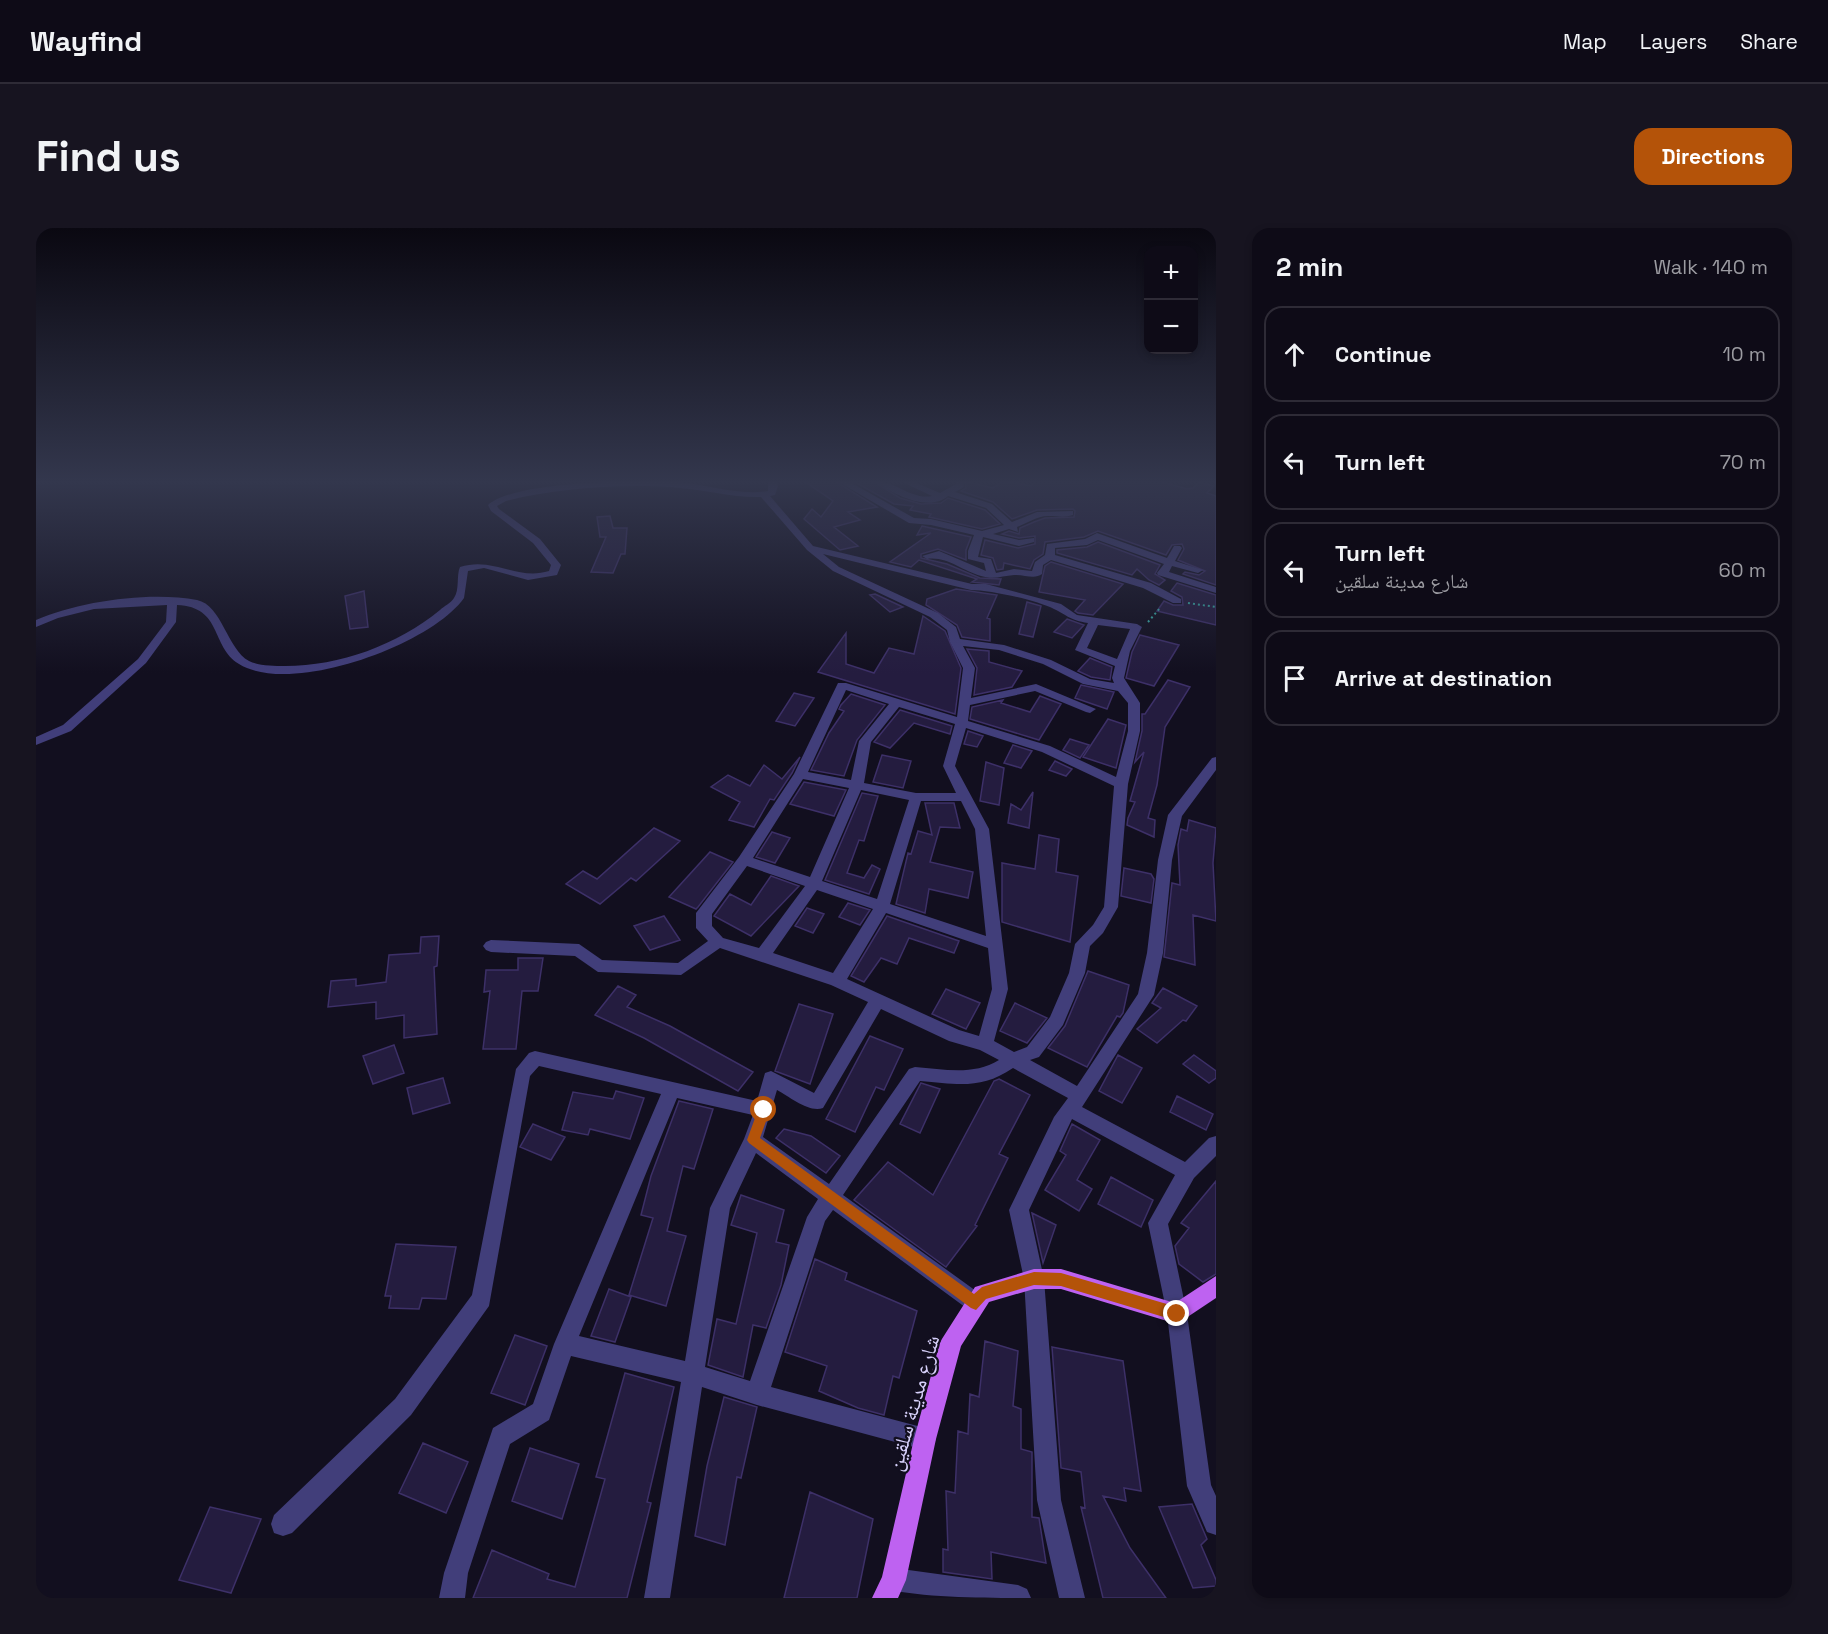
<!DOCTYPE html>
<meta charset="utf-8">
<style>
:root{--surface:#0e0b17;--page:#171420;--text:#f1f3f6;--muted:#9b9ba1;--line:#2e2b36;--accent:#b45309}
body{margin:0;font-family:"Space Grotesk","Noto Naskh Arabic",sans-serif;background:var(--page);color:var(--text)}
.controls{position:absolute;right:18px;top:18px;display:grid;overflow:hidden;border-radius:12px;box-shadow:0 3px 9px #0003}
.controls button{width:54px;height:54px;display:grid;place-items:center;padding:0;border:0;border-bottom:2px solid var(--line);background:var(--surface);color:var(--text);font:30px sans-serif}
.stop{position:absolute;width:18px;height:18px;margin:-14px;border:4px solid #b45309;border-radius:50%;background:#fff}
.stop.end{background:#b45309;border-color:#fff;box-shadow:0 2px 6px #0008}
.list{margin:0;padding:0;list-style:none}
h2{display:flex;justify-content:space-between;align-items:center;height:78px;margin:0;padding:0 24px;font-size:26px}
h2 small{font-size:20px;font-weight:400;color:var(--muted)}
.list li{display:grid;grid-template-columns:39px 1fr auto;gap:18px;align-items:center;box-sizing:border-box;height:96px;margin:0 12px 12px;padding:0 12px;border:2px solid var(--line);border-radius:18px}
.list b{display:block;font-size:22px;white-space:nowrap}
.list p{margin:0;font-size:20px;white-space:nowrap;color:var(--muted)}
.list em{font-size:20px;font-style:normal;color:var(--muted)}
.icon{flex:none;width:33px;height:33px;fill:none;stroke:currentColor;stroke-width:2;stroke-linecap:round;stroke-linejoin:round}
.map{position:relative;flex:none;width:1180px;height:1370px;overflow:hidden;border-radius:18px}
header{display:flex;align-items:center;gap:36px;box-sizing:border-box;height:84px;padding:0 30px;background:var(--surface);border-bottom:2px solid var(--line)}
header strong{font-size:28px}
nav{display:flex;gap:33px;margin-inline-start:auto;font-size:21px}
.intro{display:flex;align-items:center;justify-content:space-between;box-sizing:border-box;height:144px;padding:0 36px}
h1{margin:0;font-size:42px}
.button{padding:15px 27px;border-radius:18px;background:var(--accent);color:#fff;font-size:21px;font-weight:700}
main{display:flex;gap:36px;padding:0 36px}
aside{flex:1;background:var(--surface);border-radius:18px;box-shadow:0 3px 9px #0003}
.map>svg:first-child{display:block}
</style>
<header>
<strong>Wayfind</strong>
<nav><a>Map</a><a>Layers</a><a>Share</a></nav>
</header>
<div class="intro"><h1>Find us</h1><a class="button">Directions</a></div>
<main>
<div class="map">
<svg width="1180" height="1370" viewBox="0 0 1180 1370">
<rect width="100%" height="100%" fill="#120f1f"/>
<!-- building -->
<path fill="#241c3f" stroke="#3d3068" stroke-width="1.5" d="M768 253H799L841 279 812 284 824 292 798 299 822 318 804 322 768 291 776 281 785 289 797 273Z
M817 253H837L864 270 885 276 905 275 912 270 949 282 964 296 946 301 893 289 895 286 874 282 877 278 858 276Z
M929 253 957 260 967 253 995 258 999 253H1123L1151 261 1157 260 1163 254 1178 258 1171 265 1180 268V357L1147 346 1149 344 1163 347 1169 343 1142 332 1148 321 1146 316 1136 317 1130 327 1062 303 1048 309 1009 314 1007 326 998 332 994 341 968 335 967 341 961 342 957 330 945 327 949 312 982 320 999 316V308L983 310 966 306 973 303 983 306 984 300 998 294 1009 290 1038 289 1039 283 1037 281 1001 282 976 291 957 274 925 263 930 260Z
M574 288 577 300H591L589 326H585L577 345 555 344 570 309H564L561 289Z
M886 298 935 309 930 322V332L902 321 885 326V330L911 336 944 350 965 351 963 357 936 354 941 351 883 332 875 339 854 334 895 305 881 307Z
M1062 314 1124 337 1119 346 1129 352 1123 357 1113 352 1101 341 1096 347 1021 325V322L1051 319Z
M1015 334 1087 356 1057 387 1042 385 1039 383 1049 372 1003 364 1009 338Z
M1141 355 1180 367V397L1121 383 1128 373 1137 377H1147L1146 369 1135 363Z
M920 361 961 367 951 390 954 391V413L926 409 921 397 890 377 891 371Z
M328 363 332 399 314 401 309 368Z
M839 366 867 379 854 384 834 367Z
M991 374 1005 378 997 409 983 406Z
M887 388 909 403 925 440 919 486 782 444 810 405V436L838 445 853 420 878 426Z
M1031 391 1048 397 1036 410 1018 404Z
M1104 407 1143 417 1118 458 1090 450 1096 424Z
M931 421 953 423V434L986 443 976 459 938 467 941 440Z
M1054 430 1076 439 1074 452 1055 449 1042 443Z
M1132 452 1154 459 1129 499 1121 557 1112 590 1119 592 1118 609 1091 597 1092 590 1099 574 1094 573 1108 524 1099 534 1106 503V486H1109Z
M1045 457 1078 464 1071 481 1039 470Z
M758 465 778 470 759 498 740 493Z
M815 466 849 477 821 512 808 548 775 542 793 505 808 483 803 481 805 477Z
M1004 468 1025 476 1003 512 934 491 936 479 967 472 965 475 994 484Z
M864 482 916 498 914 506 878 495 854 520 838 514Z
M1072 491 1090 497 1080 540 1047 529Z
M932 503 947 508 941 519 928 516Z
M1034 511 1053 517 1044 530 1027 522Z
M977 517 996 523 985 540 968 535Z
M846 527 875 533 867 560 837 554Z
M764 529 756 545 738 572 734 571 718 599 693 592 704 574 675 559 692 547 714 558 728 537 746 551Z
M1019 533 1036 541 1030 548 1013 542Z
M950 534 968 540 963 577 944 573Z
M768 554 810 562 798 588 754 576Z
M997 564 993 600 972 595 975 576 985 582Z
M826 565 842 568 828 613 823 612 811 645 828 650 836 637 844 641 833 666 789 652Z
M889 575H918L924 600 904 599 894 634 937 644 932 670 893 661 889 685 860 676 872 625 875 626 882 603 896 607Z
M1153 592 1180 600 1177 635 1180 693 1157 687 1159 737 1128 729 1136 655 1144 657 1142 617 1145 601 1151 603Z
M618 600 644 613 600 653 595 650 564 676 530 656 547 643 561 651Z
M736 604 754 610 739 635 720 629Z
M1003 607 1023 611 1020 644 1042 648 1034 714 966 694V635L999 641Z
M674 624 697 634 662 679 660 681 633 669Z
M1088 640 1115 646 1118 651 1115 675 1085 668Z
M735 648 763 658 715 708 678 688 694 666 715 677Z
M812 675 834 682 824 697 803 689Z
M771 680 788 686 777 705 759 698Z
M628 688 644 712 614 722 598 698Z
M851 688 923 713 918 725 873 710 861 736 845 730 828 754 815 748Z
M403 708 401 738 398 739 401 806 368 810V787L340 791V774L292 779 295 753 320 751V758L350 754 353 727 384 725 385 709Z
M482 730H507L502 763H486L480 821H447L454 763 448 764 450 742H482Z
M1052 743 1093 757 1087 785 1084 789 1081 788 1051 839 1012 820 1029 798Z
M582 758 600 767 591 779 634 798 717 844 702 863 608 810 559 787Z
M1127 760 1161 778 1150 793 1147 792 1121 815 1101 801 1125 780 1116 775Z
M910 761 944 775 930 801 896 786Z
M979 775 1011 790 991 815 964 803Z
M763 776 797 786 774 856 739 843Z
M834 808 867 821 848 862 840 859 819 904 790 891Z
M358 817 368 845 337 856 327 828Z
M1082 827 1106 840 1086 875 1063 863Z
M1158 827 1180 843V850L1173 855 1147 836Z
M407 850 414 875 377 886 371 860Z
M963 851 994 867 963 926 972 930 939 997 941 998 910 1039 818 972 852 934 897 967 958 853Z
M885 855 904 861 884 905 864 896Z
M580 863 608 870 594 911 554 901 552 907 526 902 537 864 577 871Z
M1141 868 1177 886 1170 902 1134 884Z
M643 873 677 881 658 941 647 938 631 1003 650 1008 630 1078 593 1067 617 990 605 987 615 948Z
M497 896 529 909 515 932 484 919Z
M1036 896 1064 912 1041 952 1056 961 1043 983 1009 962 1030 927 1024 923Z
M748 901 775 908 804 928 790 945 740 910Z
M1075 949 1117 972 1105 999 1062 976Z
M1180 953V1046L1167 1054 1143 1036 1139 1018 1153 1000 1145 995Z
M705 967 748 982 740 1014 753 1017 745 1057 730 1100 717 1097 707 1149 672 1137 681 1091 700 1096 721 1005 695 997Z
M996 985 1020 997 1007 1035Z
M360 1016 420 1019 410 1071 386 1070 383 1081 353 1080 355 1068H349Z
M779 1031 811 1045 809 1052 881 1083 863 1150 857 1148 848 1187 822 1180 783 1163 791 1138 749 1124Z
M573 1061 595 1069 579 1114 555 1108Z
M479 1107 511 1118 489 1177 455 1165Z
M949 1113 982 1123 977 1178 985 1181V1221L996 1224V1289L1003 1290 1010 1335 955 1324 956 1351 907 1344V1321L912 1322 910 1263 919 1265 922 1203 932 1206 934 1166 943 1169Z
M1016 1119 1087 1133 1105 1263 1088 1260 1090 1273 1067 1268 1094 1320 1130 1370H1067L1045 1279 1049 1280 1045 1244 1025 1240Z
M589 1145 638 1159 611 1274 615 1275 591 1370H437L456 1322 513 1346 511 1351 539 1359 569 1251 560 1249Z
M688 1169 721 1179 705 1250 701 1249 689 1317 659 1308 671 1238Z
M387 1215 432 1234 410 1285 363 1265Z
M494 1220 543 1236 526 1291 476 1273Z
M774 1264 837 1291 821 1370H748Z
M1156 1276 1171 1311 1165 1317 1180 1352V1358L1157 1360 1123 1279Z
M174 1279 225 1291 195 1365 143 1352Z"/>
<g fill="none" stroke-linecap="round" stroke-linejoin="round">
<!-- path -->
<path stroke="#38a8a3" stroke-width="2" stroke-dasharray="2 3" stroke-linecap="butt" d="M1152 375 1180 379
M1112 394 1125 379"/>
<!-- minor -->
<path fill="#413e7a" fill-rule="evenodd" d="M732 253H740L742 258 739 267 734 268 777 318 936 356H950L1025 376 1041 387 1101 396 1106 399 1094 423 1088 450 1104 475V503L1092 556 1082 679 1067 705 1054 718 1049 745 1027 797 1003 829 994 832 1041 858 1102 766 1111 725 1122 632 1132 587 1176 530 1180 529V542L1146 588 1136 632 1127 725 1118 767 1046 879 1149 934 1173 910 1180 908V928L1158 950 1132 996 1151 1086 1175 1257 1180 1268V1307L1171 1304 1151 1258 1131 1086 1112 995 1139 947 1036 891 993 982 1008 1051 1025 1272 1049 1370H1023L1001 1272 988 1051 973 982 1018 889 1032 870 977 840C945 862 921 856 884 853L807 967 947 1068 950 1075 947 1082 940 1085 933 1082 797 982 789 993 735 1159 889 1200 897 1203 900 1211 897 1219 889 1222 721 1177 666 1159 634 1370H608L645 1154 535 1128 513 1192 474 1216 432 1345 429 1370H403L408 1345 457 1200 497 1176 518 1116 625 866 503 838 494 848 453 1078 375 1187 256 1305 247 1308 238 1305 235 1296 238 1287 359 1171 436 1067 480 841 493 825 499 823 721 873 729 845 735 843 778 865 832 774 795 757 684 720 645 747 562 744 539 728 455 724 450 722 447 718 450 714 455 712 543 716 566 732 642 735 672 713 660 700V685L703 629 758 546 802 455H810L921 489 927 440 914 414 911 402 894 389 797 343 771 322 725 269C698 270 671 262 644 260 592 255 521 260 470 273L461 278 463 281 504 311 525 337 521 347 492 352 448 340 432 343 428 370C395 417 255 468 203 436 174 418 187 379 141 377L140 394 110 435 35 503 0 517V509L27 497 102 431 130 394 131 377 58 381 22 390 0 399V392C43 373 115 363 161 372 186 377 191 421 213 433 223 438 237 438 249 438 304 438 361 417 404 382 408 378 415 375 418 370 424 361 420 348 424 339 457 328 481 353 513 343L515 337 497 315 455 283 452 277C478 253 603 252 641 254 671 256 702 268 732 263ZM787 326 935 362C954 362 1000 372 1018 381 1033 388 1033 392 1052 395L1039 422 1079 438 1076 450 1078 455 1054 451 1015 432 968 417 924 411 920 399 902 385 803 339ZM1062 397 1094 401 1081 431 1051 420ZM927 418 963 422 1007 436 1047 456 1082 463 1092 475V503L1080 549 1014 518 932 493 934 477 999 463 1050 484 1054 485 1060 481 1000 456 935 470 939 440ZM810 462 853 476 823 513 815 552 772 544ZM863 479 919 496 907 538 920 565H880L828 555 835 514ZM930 500 1006 524 1078 558 1068 679 1057 697 1039 716 1033 745 1014 789 991 819 978 824 958 813 972 761 953 601 919 538ZM767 551 813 560 774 649 717 630ZM825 562 873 572 841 671 786 653ZM885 573H925L939 601 950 708 854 676ZM711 638 769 658 723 720 687 710 676 698V686ZM781 662 837 681 797 745 737 725ZM850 685 952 720 956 761 943 808 923 802 811 751ZM845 781 913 813 944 822 963 832C937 848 908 841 879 839L873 841 793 956 727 909 741 862C754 869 773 885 787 880ZM641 870 717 887 708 911 674 980 649 1133 543 1108ZM720 925 782 971 771 989 714 1153 669 1139 694 980Z
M801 253H812L878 290 895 291 946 303 968 297 950 280 912 268C893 285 856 266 839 253 860 253 875 272 896 268L864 253H876L904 265 920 256 919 253H927L928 259 919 264 956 276 976 294 1001 284 1037 283V287C1027 290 1023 288 1013 288 1003 287 991 295 981 299L982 304 973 301 957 306 983 312 998 310V314L983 318 947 309 942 329 955 331 960 345 978 341 996 343 999 334 1009 327 1011 316 1049 311 1061 305 1131 330 1138 318H1144L1146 320 1139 333 1167 342 1162 345 1136 338 1133 344 1180 359V365L1122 347 1121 345 1128 336 1062 312 1051 317 1019 320V327L1115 355 1145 371V375H1137L1107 360 1015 332 1007 337 1006 346C998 352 988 346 978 347 966 348 958 352 945 348 926 343 911 328 891 331L886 328 903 323 950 343 948 335 932 331V323L938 307 895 297 873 295Z
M858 1340 982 1357 991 1361 995 1370C951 1370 890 1370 849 1361L846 1352 849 1343Z"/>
<!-- primary -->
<path fill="#be62f1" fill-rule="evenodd" d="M998 1041H1025L1139 1075 1180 1048V1070L1141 1096 1025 1061H998L953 1074 925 1118 900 1211 870 1352 862 1370H836L846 1349 878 1211 904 1114 939 1059Z"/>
</g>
<!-- sky -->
<linearGradient id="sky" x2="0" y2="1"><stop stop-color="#0a0811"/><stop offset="0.57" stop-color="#33374d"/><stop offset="1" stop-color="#33374d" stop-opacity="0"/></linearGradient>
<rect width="1180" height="445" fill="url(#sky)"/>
<!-- route -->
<path fill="#b45309" d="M728 877 734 882 724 910 938 1066 946 1059 998 1044 1025 1045 1141 1079 1146 1081V1091L1141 1093 1025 1058 998 1057 950 1071 940 1082 935 1080 713 915 711 912 722 882Z"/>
<g text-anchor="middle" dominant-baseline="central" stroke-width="4.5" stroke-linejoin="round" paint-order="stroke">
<!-- near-street labels -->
<g font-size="21" fill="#d7d1fb" stroke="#120f1f">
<text transform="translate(877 1175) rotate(-74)">شارع مدينة سلقين</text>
</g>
</g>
</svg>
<div class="controls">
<button>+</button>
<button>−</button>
</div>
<div class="stop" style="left:728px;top:882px"></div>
<div class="stop end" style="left:1141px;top:1086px"></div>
</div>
<aside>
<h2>2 min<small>Walk · 140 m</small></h2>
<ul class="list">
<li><svg class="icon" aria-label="ahead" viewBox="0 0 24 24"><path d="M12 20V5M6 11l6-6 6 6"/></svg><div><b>Continue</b></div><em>10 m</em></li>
<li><svg class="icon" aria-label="left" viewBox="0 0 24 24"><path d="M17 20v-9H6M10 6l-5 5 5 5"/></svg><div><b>Turn left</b></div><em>70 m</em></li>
<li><svg class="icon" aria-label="left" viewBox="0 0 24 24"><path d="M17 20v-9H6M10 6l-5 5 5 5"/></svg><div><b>Turn left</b><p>شارع مدينة سلقين</p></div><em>60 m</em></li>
<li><svg class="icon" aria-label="arrive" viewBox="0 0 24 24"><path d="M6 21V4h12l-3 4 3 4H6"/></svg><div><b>Arrive at destination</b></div></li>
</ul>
</aside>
</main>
